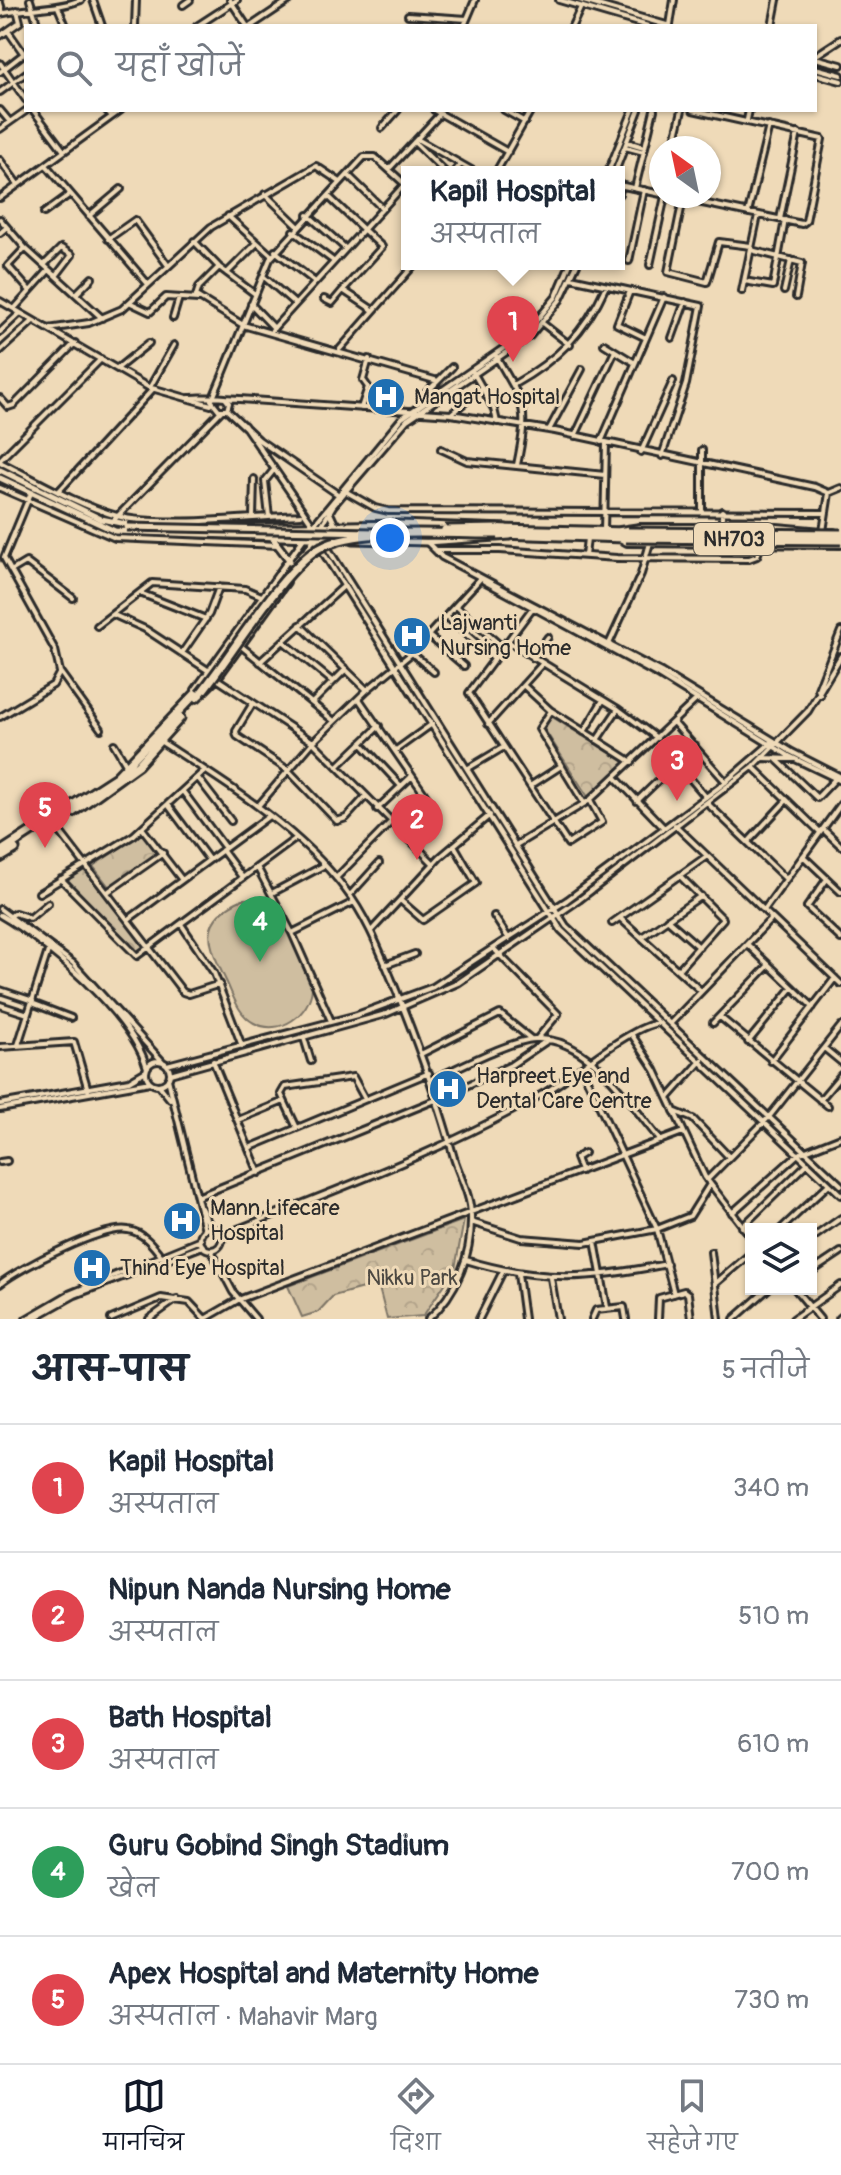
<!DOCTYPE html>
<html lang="hi">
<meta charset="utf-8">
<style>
:root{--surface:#fff;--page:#f2f2f3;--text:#1f2937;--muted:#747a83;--line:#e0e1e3;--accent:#111827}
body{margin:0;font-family:Pangolin,"Playpen Sans Deva",sans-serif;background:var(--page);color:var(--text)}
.controls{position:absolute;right:24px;bottom:24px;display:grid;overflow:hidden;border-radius:0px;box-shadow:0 2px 6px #0004}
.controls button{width:72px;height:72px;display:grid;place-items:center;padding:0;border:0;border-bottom:2px solid var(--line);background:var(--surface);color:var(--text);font:40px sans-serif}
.compass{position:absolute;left:649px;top:136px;width:72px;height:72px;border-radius:50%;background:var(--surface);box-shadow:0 2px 6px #0004;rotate:327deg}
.you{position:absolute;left:390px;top:538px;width:28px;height:28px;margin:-20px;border:6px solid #fff;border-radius:50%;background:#1a73e8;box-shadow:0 0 0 12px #1a73e833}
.badge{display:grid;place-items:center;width:52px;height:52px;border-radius:50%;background:var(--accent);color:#fff;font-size:26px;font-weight:700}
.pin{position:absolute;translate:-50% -66px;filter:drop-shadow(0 2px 4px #0008)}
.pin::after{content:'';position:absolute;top:42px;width:28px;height:24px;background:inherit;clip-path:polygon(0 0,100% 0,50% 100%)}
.popup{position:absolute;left:401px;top:166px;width:224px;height:104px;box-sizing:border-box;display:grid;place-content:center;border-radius:0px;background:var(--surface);filter:drop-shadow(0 2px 6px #0005);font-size:26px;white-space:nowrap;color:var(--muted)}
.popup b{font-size:30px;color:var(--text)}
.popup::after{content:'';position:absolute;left:50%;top:100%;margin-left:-16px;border:16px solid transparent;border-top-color:var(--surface)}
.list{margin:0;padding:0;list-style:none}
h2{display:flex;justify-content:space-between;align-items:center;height:104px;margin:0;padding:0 32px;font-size:34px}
h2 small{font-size:26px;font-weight:400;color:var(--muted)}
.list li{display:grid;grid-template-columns:52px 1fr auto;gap:24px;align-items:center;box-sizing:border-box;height:128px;padding:0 32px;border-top:2px solid var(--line)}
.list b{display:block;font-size:30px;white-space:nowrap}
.list p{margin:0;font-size:26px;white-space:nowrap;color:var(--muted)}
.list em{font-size:26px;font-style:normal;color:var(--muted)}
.icon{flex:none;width:44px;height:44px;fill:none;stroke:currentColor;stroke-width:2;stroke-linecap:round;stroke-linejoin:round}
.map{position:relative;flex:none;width:841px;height:1319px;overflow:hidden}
.search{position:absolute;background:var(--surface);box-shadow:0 2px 6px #0004;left:24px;right:24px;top:24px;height:88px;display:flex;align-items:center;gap:20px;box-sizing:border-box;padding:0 28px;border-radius:0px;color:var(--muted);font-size:30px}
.sheet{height:744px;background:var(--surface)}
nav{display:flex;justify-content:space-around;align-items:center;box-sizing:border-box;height:112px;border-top:2px solid var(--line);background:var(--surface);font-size:22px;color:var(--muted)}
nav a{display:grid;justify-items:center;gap:4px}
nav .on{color:var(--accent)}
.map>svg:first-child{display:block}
</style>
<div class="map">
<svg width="841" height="1319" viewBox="0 0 841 1319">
<defs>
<pattern id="park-crowns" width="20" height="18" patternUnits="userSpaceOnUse" patternTransform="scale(2)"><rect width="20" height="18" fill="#cfbea0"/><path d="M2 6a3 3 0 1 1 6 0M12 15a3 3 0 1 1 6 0" fill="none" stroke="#b2a38a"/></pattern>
</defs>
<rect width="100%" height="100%" fill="#efdab8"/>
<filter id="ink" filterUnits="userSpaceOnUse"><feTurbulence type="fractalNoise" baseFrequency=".0125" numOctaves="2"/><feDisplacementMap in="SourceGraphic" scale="16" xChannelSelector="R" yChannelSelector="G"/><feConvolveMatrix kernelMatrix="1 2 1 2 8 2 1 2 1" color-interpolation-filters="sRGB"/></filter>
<g filter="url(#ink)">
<!-- park -->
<path fill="url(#park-crowns)" stroke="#7d7466" stroke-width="2" d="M549 715 626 763 588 797 541 724Z
M144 832 159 853 110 888 93 866Z
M87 868 145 946 135 954 68 880Z
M464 1220 455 1269 423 1316 387 1319 378 1284 333 1296 318 1312 302 1317 288 1286Z"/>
<!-- pitch -->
<path fill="#cfbea0" stroke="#7d7466" stroke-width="2" d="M243 899C256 898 268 900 277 910 287 919 313 975 312 988 310 1014 280 1037 254 1023 239 1015 234 998 227 983 209 945 195 920 243 899Z"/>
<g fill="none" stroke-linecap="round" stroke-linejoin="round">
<defs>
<path id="minor" d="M30 0 38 26
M93 0 102 26
M230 0 247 26
M559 0 648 26
M580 0 670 26
M0 3 3 13
M183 5 190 0
M58 7 66 26
M0 14C27 7 55 10 81 0
M408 15 467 19
M670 25 674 0
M135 26 136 0
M197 26 237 0
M251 26 290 0
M464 26 475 0
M572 26 581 7
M772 26 777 0
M8 31 24 54
M0 36 20 22 17 10
M815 56 841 39
M815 58 841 65
M0 63 26 100
M815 68 841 75
M0 72 26 52
M815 74 841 81
M0 92 26 73
M0 110 10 122
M33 110 64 151
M106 110 112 116
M434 110 508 152
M504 110 525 122
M747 120 749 110
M382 128 398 110
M0 129 27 110
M417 139 475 172
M414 142 445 172
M627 142 644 147
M625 147 644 152
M673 148 682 110
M0 160 18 185
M46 165 147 283
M389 169 440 114
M454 172 461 164
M496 172 531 110
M608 172 633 110
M615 172 639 110
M348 175 382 208
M619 185 661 194
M635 188 654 110
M265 194 298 226
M619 194 621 185
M328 196 382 247 343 290 373 310
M669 196 802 224 806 221 822 139 693 110
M0 198 121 110
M683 199 668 272 707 282 719 242 751 246
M44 213 70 194
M748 213 769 126
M308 215 344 247
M89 216 121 189
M228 216 272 256
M0 219 25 248 102 318
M780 219 798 133
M293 231 332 260
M0 233 7 227
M108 239 135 220 167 264
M194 241 219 267 255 294
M25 248 8 266 30 291
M751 250 802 263 796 297
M275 251 314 281
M629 261 644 190
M44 265 61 248 72 255 56 276
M650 265 665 196
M219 267 199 287 196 296 243 325 438 381
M227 273 257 243
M263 276 294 303
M571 278 701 306 686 384 662 456
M744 281 773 286 785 220
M630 291 617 324 646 338
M742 291 758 215
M784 291 791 260
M76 294 92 278
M324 299 332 303 343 290
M0 301 148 387 211 405
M131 303 150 312 166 297 198 299
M251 304 274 328
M14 309 49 270
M173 318 179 298
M542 323 570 345
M48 329 89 323 122 309 211 227 316 166 340 182
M272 330 405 184
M0 332 20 313
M672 338 685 302
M604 344 635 363
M340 349 415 264
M0 351 33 321
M496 356C525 406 529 407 517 465
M118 368 149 343
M473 372 494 409 497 422
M513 385C557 360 585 333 606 286
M150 387 174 345
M0 398 8 407 14 405 75 343
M189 398C200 398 213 396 225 398L229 403 227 410H219L211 400 213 398 221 379 270 259 364 157H375L407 186
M225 398 451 414 555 431 815 487 829 493 821 544
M421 405 426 393 452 367
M361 408 368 387 363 380 369 359
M227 410 259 440 336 493
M451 414 482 388
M244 425 317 531 566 926 841 1185
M549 430 582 369
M575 436 615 351
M601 442 664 297
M441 449 467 461 605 475
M641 452 673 381
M0 460 101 359
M0 462C38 481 76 504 117 516 160 528 253 517 301 515
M0 488 115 538 278 545
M345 491 375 508 388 511 825 513
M58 492 153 389
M829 493 841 488
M702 511V450
M253 517 254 479
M269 517 265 481 273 471
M112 522 221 411
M312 527 402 418 527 332 556 297 570 264
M722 527V511
M620 530 640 527H777L834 532
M604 531 606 443
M314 538 561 930 841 1195
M620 539 627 543 841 545
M427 542 442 557 661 672 792 752 841 777
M435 550H500L617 558 749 559 757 556 762 543
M305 554 333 506 407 420 530 336 560 300 577 264
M585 556 587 538
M11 571 26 562 73 598
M484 581 658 675 789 756 841 781
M140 593 206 619
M456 606 502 647
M534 606 469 693 568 844 602 822 590 800
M114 615 145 629 209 671
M447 617 493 658
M300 625 367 690
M97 626 152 583 245 589 264 597
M429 636 464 666
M283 641 333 682
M507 641 618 709 657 738
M609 644 641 574 650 543
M241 646 334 721
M182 653 209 614 219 587
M412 653 434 672
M533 658 548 637
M260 662 344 586
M60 672 101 729
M217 679 313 742 434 864
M523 685 550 710 632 762
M195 690 304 538
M820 695 818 689 841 631
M197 699 217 679 287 582
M359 699 430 802
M253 703 236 731 237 736 288 770 337 821 346 818 366 796
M312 703 346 669
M551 711 539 729 584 803
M0 717 53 685 60 672 55 650 4 558 31 493
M673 722 726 782
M488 724 543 663
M584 732 603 700
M597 740 618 709
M160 741C225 783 297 826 345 889 366 916 379 949 392 980 416 1039 437 1097 454 1158 460 1177 471 1196 471 1216 472 1254 457 1294 428 1319
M361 743 401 786
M114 744 126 764
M396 750 432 724
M763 758 793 759
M775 758 817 798 836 778
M677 763 706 797
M338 766 379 726
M753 767 820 832
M467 769 504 747
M198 778 231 821
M616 778 664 828
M530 786 561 766
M184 793 225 848
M637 801 695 745
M707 803 786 879
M169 806 209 860
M258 806 313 742 367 690 412 653 480 579
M377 809 412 776
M54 824 183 992 189 994 220 984
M675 825 841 984
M142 828 182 880
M823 829 841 846
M748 842 786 801
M516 845 590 800 697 699
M222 850 242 877
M803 856 841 892
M257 867 292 933 331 1021
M336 878 390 823
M61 879 137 956 295 839
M827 879 807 907 841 939
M109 891 163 853
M39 893 134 835 205 770
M272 893 323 866
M350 895 379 863
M400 900 423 920 476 883 454 845
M0 909 73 963 163 1062
M764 910 841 804
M0 915C47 942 132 1015 147 1068
M12 915 15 913 30 918 48 903
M494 916 509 939
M620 918 701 991
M129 919 269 816
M667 919 699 947
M612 923 707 856
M181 924 214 973 242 1046
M371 931 440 857 490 815
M292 933 354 902
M642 937 701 896
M747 944 813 1007
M494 949 558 1014 537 1039
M385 965 415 954
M678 970 723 919 680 876
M0 990 33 1001
M32 1003 71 1018
M0 1005 28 1014
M720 1017 828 1106
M713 1023 769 965
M670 1024 772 918
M632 1035 655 1070 705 1177 751 1237
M304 1038 311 1061
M748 1042 792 988
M18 1045 49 948
M0 1047 74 1042 88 1090
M824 1048 841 1062
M421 1054 500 1014 531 1039
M213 1061 259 1173
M771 1061 835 978
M146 1073a12 12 0 1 1 24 0a12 12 0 1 1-24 0Z
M167 1065 357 1015 433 987 567 900 722 785 773 741
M582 1069 657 1229 674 1294
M170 1074 386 1014 458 983 579 900 754 766 808 711 841 656
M168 1079 205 1230
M431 1080C456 1069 511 1040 535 1039 590 1036 630 1105 661 1141
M159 1085 170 1099
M669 1097 702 1060
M820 1100 841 1075
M0 1104 129 1081 146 1071
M0 1109 150 1082
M674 1111 693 1119 729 1157
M238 1120 284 1101
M297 1128 281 1094 285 1087 353 1077 365 1099
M249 1148 429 1073
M0 1162 7 1161
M581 1171 576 1158 584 1153
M707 1180 769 1117 841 1026
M197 1197 438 1099 511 1065 548 1040
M201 1208 211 1228
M732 1213 798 1154 841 1137
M471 1222 521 1238 584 1243 657 1229 690 1216 710 1184
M742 1227 808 1163
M200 1239a11 11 0 1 1 22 0a11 11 0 1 1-22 0Z
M781 1229 829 1184
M222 1239 238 1229C343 1187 448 1149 546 1092 573 1076 633 1024 660 1023
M811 1239 841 1218
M595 1241 607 1307
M211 1250 233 1292 256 1319
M711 1252 719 1319
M466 1260C540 1283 592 1279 667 1264
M811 1272 841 1252
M518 1274 524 1319
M551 1278 558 1319
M716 1283 751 1253
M0 1284C19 1268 104 1225 128 1230 143 1232 153 1245 162 1257
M795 1289 820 1319
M26 1319 69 1294 201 1240
M32 1319 75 1295 203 1246
M111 1319 161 1298 189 1302 205 1319
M149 1319 177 1299
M205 1319 238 1300 683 1132
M479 1319 503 1271
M592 1319 596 1310 624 1307 626 1319
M658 1319 659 1298 684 1291 688 1294 691 1319
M734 1319 768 1289
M793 1319 841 1285
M839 1319 841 1317"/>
<path id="major" d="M0 470 101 519 131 525
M0 478 115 531 339 539
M329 512 335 525
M241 527 399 524 506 528
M271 536 290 561
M353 540 427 542 510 536"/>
<path id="highway" d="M499 529 628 532
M498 534 626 538
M280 581 304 554
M73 812 138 765 180 718
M0 852 116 777 201 688
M0 858 15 849"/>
</defs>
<!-- minor casing -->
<use href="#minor" stroke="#2b2b2b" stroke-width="10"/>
<!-- major casing -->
<use href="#major" stroke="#2b2b2b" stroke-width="11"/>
<!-- highway casing -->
<use href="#highway" stroke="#2b2b2b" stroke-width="13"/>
<!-- minor -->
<use href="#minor" stroke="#efdab8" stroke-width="4"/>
<!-- major -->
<use href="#major" stroke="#efdab8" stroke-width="5"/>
<!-- highway -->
<use href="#highway" stroke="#efdab8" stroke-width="7"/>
<defs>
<path id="major-bridge" d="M127 527 375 532"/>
<path id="highway-bridge" d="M445 530 499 529
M628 532 841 534
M626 538 841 540
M200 694C230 658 284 566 321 547 361 526 452 535 498 534"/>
</defs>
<!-- major-bridge casing -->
<use href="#major-bridge" stroke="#2b2b2b" stroke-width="11" stroke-linecap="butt"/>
<!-- highway-bridge casing -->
<use href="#highway-bridge" stroke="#2b2b2b" stroke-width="13" stroke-linecap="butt"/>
<!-- major-bridge -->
<use href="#major-bridge" stroke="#efdab8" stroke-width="5"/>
<!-- highway-bridge -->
<use href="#highway-bridge" stroke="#efdab8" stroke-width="7"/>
</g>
</g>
<!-- icons -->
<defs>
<symbol id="hospital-disc" viewBox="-11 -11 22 22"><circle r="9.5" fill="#1f6fb2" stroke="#efdab8"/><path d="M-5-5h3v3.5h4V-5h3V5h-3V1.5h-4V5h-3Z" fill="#fff"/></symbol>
</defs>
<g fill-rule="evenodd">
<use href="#hospital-disc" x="364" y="375" width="44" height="44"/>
<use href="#hospital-disc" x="390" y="614" width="44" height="44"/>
<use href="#hospital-disc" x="426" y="1067" width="44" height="44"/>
<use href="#hospital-disc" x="160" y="1199" width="44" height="44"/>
<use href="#hospital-disc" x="70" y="1246" width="44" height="44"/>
</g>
<g text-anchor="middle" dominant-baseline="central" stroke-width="6" stroke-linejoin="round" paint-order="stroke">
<!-- shield labels -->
<rect fill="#efdab8" stroke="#666055" stroke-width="2" x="694" y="523" width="80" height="32" rx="6"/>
<g font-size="20" font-weight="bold" fill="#2b2b2b">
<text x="734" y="539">NH703</text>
</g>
<!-- poi labels -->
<g font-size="22" fill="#2b2b2b" stroke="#efdab8" text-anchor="start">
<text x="414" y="397">Mangat Hospital</text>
<text x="440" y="623">Lajwanti<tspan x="440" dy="25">Nursing Home</tspan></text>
<text x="476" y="1076">Harpreet Eye and<tspan x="476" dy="25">Dental Care Centre</tspan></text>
<text x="210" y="1208">Mann Lifecare<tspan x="210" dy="25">Hospital</tspan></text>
<text x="120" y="1268">Thind Eye Hospital</text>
</g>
<!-- park labels -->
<g font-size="22" fill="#4c4842" stroke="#efdab8">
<text x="412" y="1278">Nikku Park</text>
</g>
</g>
</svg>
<div class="controls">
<button><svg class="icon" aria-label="layers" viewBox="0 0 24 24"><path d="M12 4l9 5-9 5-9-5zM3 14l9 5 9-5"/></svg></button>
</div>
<svg class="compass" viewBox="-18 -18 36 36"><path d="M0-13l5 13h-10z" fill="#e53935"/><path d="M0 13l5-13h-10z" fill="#747a83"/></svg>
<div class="you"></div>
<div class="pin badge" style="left:513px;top:362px;background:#e0444e">1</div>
<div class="popup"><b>Kapil Hospital</b>अस्पताल</div>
<div class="pin badge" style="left:417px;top:860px;background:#e0444e">2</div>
<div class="pin badge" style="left:677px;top:801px;background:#e0444e">3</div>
<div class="pin badge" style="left:260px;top:962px;background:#2e9e5b">4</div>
<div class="pin badge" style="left:45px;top:848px;background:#e0444e">5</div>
<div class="search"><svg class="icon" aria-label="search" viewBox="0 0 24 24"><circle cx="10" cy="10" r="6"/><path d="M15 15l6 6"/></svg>यहाँ खोजें</div>
</div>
<section class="sheet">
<h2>आस-पास<small>5 नतीजे</small></h2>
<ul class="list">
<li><span class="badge" style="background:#e0444e">1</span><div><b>Kapil Hospital</b><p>अस्पताल</p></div><em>340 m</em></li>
<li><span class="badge" style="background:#e0444e">2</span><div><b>Nipun Nanda Nursing Home</b><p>अस्पताल</p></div><em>510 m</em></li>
<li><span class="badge" style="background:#e0444e">3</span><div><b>Bath Hospital</b><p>अस्पताल</p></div><em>610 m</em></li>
<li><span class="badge" style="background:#2e9e5b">4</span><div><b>Guru Gobind Singh Stadium</b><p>खेल</p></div><em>700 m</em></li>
<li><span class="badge" style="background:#e0444e">5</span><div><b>Apex Hospital and Maternity Home</b><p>अस्पताल · Mahavir Marg</p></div><em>730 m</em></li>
</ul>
</section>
<nav>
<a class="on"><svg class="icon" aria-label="map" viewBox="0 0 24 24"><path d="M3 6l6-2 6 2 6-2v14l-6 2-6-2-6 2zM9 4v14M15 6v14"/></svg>मानचित्र</a>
<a><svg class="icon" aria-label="directions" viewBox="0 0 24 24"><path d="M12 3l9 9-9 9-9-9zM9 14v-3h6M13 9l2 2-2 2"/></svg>दिशा</a>
<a><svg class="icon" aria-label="saved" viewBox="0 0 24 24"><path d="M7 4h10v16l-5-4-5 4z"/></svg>सहेजे गए</a>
</nav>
